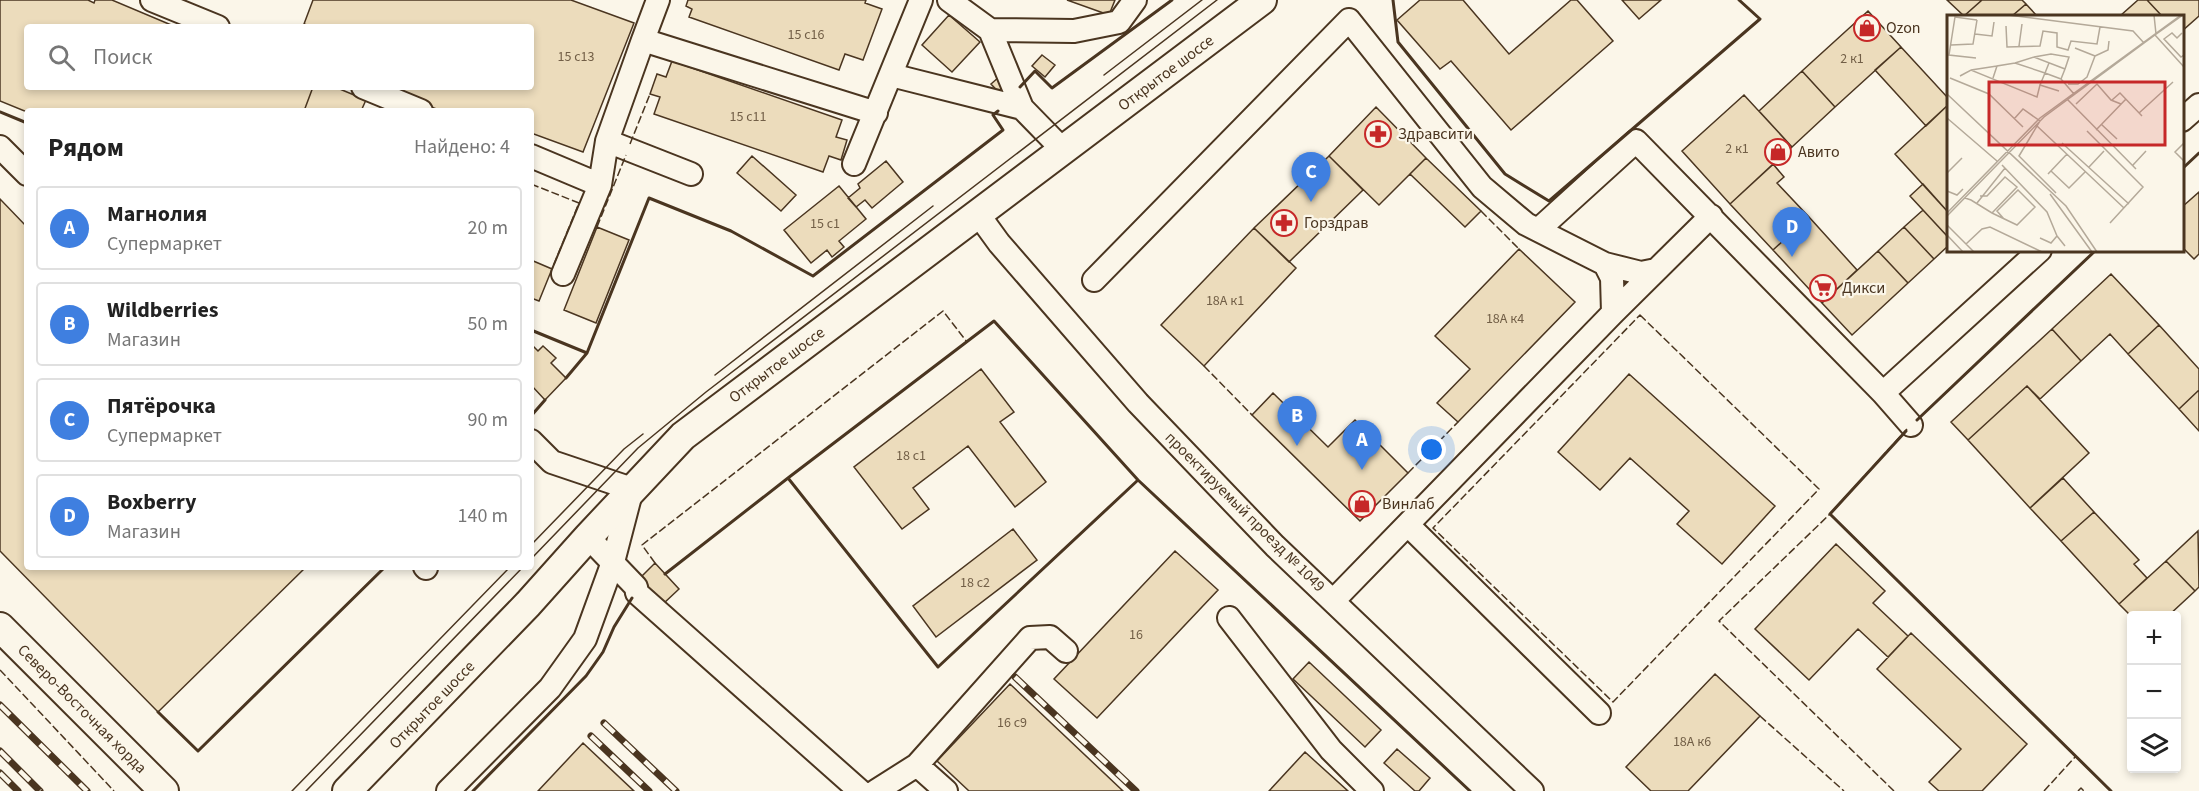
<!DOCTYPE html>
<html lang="ru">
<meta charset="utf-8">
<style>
:root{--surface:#fff;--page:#f6f6f6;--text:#222;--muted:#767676;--line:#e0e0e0;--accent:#c62828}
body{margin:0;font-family:"Source Sans 3",sans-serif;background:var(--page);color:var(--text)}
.controls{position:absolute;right:18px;bottom:18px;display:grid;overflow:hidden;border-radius:6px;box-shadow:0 3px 9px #0003}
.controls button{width:54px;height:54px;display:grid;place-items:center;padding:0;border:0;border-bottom:2px solid var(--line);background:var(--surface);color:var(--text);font:30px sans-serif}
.you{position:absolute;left:1432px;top:450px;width:21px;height:21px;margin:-15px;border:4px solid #fff;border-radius:50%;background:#1a73e8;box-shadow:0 0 0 9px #1a73e833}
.badge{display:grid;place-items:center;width:39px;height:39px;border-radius:50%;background:var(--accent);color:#fff;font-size:20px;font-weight:700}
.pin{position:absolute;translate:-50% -50px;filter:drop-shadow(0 2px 3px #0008)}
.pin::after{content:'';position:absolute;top:32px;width:21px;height:18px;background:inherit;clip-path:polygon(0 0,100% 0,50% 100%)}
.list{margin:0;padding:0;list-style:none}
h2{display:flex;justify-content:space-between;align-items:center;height:78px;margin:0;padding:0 24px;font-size:26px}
h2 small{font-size:20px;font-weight:400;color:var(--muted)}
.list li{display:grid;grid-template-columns:39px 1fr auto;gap:18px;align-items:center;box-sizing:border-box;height:84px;margin:0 12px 12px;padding:0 12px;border:2px solid var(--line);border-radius:6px}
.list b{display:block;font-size:22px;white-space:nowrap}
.list p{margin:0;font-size:20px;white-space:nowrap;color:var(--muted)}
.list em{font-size:20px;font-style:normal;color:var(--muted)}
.icon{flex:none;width:33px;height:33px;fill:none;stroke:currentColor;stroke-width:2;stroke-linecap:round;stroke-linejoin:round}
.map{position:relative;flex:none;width:2199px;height:791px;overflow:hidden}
.search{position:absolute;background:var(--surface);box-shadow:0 3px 9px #0003;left:24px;top:24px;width:510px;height:66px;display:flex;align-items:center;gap:15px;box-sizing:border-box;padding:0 21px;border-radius:6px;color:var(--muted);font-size:22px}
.panel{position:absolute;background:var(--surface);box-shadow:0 3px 9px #0003;left:24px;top:108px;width:510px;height:462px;border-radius:6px}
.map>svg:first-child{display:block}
</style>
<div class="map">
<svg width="2199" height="791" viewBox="0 0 2199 791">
<rect width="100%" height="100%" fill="#fbf6e9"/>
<!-- building -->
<path fill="#ecdcbc" stroke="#4a3520" stroke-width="1.5" d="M0 0H88L94 3 95 0H112L176 27H27V87H313L304 111 27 112 0 101Z
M313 0H571L634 23 583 152 531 133V111H442L379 88 531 87V27H306L307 25 304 24Z
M688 0H866L865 3 882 9 863 60 845 54 839 70 689 17 692 9 686 6Z
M1067 0H1115L1109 15Z
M1420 0H1463L1509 54 1571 0H1577L1613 41 1511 130 1451 61 1440 69 1397 20Z
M1622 0H1661L1639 19Z
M1947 0H1982L1964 16Z
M1982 0H2022L2026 4 2012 16H1964Z
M2138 0H2147L2162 16H2120Z
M2147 0H2199V16L2182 31V16H2162Z
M2026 4 2037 16H2012Z
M1868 11 1901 47 1835 107 1802 71Z
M949 15 980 42 952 72 922 45Z
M1901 47 1948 98V105L1926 126 1875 70Z
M1042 55 1055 65 1045 77 1032 66Z
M672 61 842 120 836 137 847 140 841 160 829 156 823 172 654 114 660 97 650 94 657 74 666 77Z
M1802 71 1835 107 1792 147 1759 111Z
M999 77 1011 92 1004 98 991 84Z
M313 87H335L366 100 361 111H304Z
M1744 95 1792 147 1730 204 1682 151Z
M1948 105V212L1895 154Z
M1376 107 1426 158 1379 205 1329 156Z
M752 156 796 195 781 211 737 173Z
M1329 156 1363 190 1289 262 1254 228Z
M1426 158 1481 211 1465 227 1410 174Z
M886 161 903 182 872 208 865 200 856 207 848 198 860 188 858 184Z
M1773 164 1784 177 1777 183 1809 217 1773 250 1730 204Z
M1923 184 1948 212V237L1910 196Z
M839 186 866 219 839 241 844 247 832 257 827 250 811 263 784 230Z
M2199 192V254L2194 259 2182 247V207Z
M0 199 27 227V567H306L158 712 0 551Z
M1923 210 1948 237V246L1934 259 1904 227Z
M1809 217 1857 270 1822 303 1773 250Z
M597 227 629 240 596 323 564 310Z
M1904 227 1934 259 1908 283 1878 251Z
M1254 228 1296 268 1204 366 1161 325Z
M1519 249 1575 302 1458 422 1437 403 1470 369 1435 336Z
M1878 251 1908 283 1852 335 1822 303Z
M531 260 552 269 539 301 531 298Z
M2111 274 2159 325 2128 354 2110 334 2081 361 2052 329Z
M2159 325 2199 369V390L2179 409 2128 354Z
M2052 329 2081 361 2040 399 2027 386 1968 440 1951 422Z
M531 344 538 351 543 346 556 358 551 363 566 378 545 400 531 385Z
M981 369 1014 412 1000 422 1046 482 1015 507 968 446 913 488 929 509 902 529 854 467Z
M1629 374 1775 506 1722 564 1677 524 1689 511 1630 458 1600 490 1558 452Z
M2027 386 2089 453 2030 508 1968 440Z
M2199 390V431L2179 409Z
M1273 393 1328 447 1355 420 1408 473 1360 521 1252 415Z
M2063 478 2094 512 2061 541 2030 508Z
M2094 512 2139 560 2134 564 2147 578 2119 604 2061 541Z
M1013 529 1037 560 936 637 913 606Z
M2198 531 2199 587 2195 591 2166 561Z
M1836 544 1885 591 1873 603 1908 636 1888 657 1858 629 1809 680 1755 629Z
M1175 551 1218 590 1097 718 1054 679Z
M2166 561 2195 591 2168 616H2132V617L2119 604Z
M655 563 679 589 663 604 639 579Z
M1911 633 2027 744 1982 791H1939L1929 782 1961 749 1877 669Z
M1309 662 1381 730 1365 747 1293 679Z
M1715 674 1760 716 1688 791H1651L1626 767Z
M1010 684 1123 791H969L937 761Z
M583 743 634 791H538Z
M1397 749 1430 778 1419 791H1415L1384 763Z
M1305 752 1348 791H1269Z"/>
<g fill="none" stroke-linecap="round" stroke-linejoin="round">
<defs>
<path id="minor" d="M152 0 218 27
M949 0 990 30 1022 108 1064 151
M990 30 1074 31 1119 22 1135 0
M643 40 658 0
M891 75 1022 108
M363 87 421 111
M2182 120 2199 105
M607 141 691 174
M0 147 27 174
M531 156 600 185 607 141 643 40 876 113
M854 164 921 0
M978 214 999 243 1138 403 1275 546 1532 791
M1538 230 1636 141 1883 393 1911 425
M1605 264 1612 278 1613 313
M563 274 600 185
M1094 280 1349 20 1482 187 1526 224 1605 264 1641 273 1656 270
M1883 393 2040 250
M1408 525 1599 713
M588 537 636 587 637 593 860 791
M425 567 426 568
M1333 601 1613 313 1711 216
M1229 618 1331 750 1372 791
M917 765 946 791
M448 791 550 688 585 639 613 562 632 489 552 462 531 441
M876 791 917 765 1030 638 1050 637 1066 651"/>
<path id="major" d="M0 627 164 791
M347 791 528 604 588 537 683 436 1262 0"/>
</defs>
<!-- minor casing -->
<use href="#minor" stroke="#4a3520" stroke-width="26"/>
<!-- major casing -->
<use href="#major" stroke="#4a3520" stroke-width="32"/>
<!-- minor -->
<use href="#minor" stroke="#fbf6e9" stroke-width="22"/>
<!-- major -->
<use href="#major" stroke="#fbf6e9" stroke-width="28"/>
<!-- tram -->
<path stroke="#4a3520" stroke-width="1.5" d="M1104 75 1202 0
M715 375 933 206
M531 545 624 449 643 434
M531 559 638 448 706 392 1217 0
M292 791 510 567
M306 791 523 567"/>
<defs>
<path id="rail" d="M1015 677 1136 791
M0 705 87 791
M604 723 676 791
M591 736 649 791
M0 751 40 791
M0 773 18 791"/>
</defs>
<!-- rail casing -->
<use href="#rail" stroke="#4a3520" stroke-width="7"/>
<!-- rail -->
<use href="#rail" stroke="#fbf6e9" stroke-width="4.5" stroke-dasharray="14" stroke-linecap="butt"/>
<!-- fence -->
<path stroke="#4a3520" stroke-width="1.5" stroke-dasharray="8 3" stroke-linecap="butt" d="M630 144 650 94
M531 184 579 203 552 269
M1481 211 1519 249
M597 227 626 155
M1640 315 1819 489 1613 702 1433 528Z
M1204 366 1252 415
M1408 473 1458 422
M1830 514 2111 791
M655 563 642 545 943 311 967 342
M0 670 114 791
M1760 716 1844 791
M1894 791 1719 621 1830 514 1907 429
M2044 791 2076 756
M2078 791 2081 788 2084 791"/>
<!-- wall -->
<path stroke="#4a3520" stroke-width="3" d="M1393 0 1398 42 1505 174 1549 201 1760 19 1739 0
M1020 87 1035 71 1052 88 1172 0
M0 112 27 123
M2182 169 2199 153
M531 330 587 353
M566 378 587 353 649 198 731 231 813 276 1003 130 993 115 998 111
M531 416 545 400
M1917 420 2096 250
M1906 431 1830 514 2111 791
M788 478 938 667 1138 480
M665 574 788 478 994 321 1138 480 1470 791
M158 712 198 751 385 567
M473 791 586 676 603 652 614 627 632 598"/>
</g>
<!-- icons -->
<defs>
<symbol id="shop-ring" viewBox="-11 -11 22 22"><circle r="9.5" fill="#fbf6e9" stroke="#c62828" stroke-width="1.5"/><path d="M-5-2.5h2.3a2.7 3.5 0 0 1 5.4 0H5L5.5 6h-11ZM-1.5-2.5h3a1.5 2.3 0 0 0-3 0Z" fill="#c62828"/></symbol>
<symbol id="pharmacy-ring" viewBox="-11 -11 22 22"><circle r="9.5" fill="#fbf6e9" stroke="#c62828" stroke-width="1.5"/><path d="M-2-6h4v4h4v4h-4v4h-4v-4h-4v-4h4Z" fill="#c62828"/></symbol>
<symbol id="supermarket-ring" viewBox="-11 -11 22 22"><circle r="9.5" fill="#fbf6e9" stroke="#c62828" stroke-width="1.5"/><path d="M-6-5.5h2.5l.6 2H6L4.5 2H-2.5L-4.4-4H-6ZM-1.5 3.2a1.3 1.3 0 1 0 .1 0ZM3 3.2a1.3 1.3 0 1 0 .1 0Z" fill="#c62828"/></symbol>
</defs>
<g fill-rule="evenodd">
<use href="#shop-ring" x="1852" y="13" width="30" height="30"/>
<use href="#pharmacy-ring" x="1363" y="119" width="30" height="30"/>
<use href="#shop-ring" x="1763" y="137" width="30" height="30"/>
<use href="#pharmacy-ring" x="1269" y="208" width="30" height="30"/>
<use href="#supermarket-ring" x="1808" y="273" width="30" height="30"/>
<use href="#shop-ring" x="1347" y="489" width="30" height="30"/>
</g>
<g text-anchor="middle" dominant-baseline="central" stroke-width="4.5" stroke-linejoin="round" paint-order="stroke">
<!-- number labels -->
<g font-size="14" fill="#725f47">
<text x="806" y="35">15 с16</text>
<text x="576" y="57">15 с13</text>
<text x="1852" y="59">2 к1</text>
<text x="748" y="117">15 с11</text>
<text x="1737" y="149">2 к1</text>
<text x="825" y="224">15 с1</text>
<text x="1225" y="301">18А к1</text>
<text x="1505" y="319">18А к4</text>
<text x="911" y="456">18 c1</text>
<text x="975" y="583">18 c2</text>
<text x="1136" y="635">16</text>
<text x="1012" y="723">16 с9</text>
<text x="1692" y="742">18А к6</text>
</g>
<!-- poi labels -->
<g font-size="16" fill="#4a3520" stroke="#fbf6e9" text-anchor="start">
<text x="1886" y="28">Ozon</text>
<text x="1398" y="134">Здравсити</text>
<text x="1798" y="152">Авито</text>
<text x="1304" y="223">Горздрав</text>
<text x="1842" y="288">Дикси</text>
<text x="1382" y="504">Винлаб</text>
</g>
<!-- street labels -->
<g font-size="16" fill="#4a3520" stroke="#fbf6e9">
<text transform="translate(1166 73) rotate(-37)">Открытое шоссе</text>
<text transform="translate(777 365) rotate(-37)">Открытое шоссе</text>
<text transform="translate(1245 512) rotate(45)">проектируемый проезд № 1049</text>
<text transform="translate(432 705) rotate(-46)">Открытое шоссе</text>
<text transform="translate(82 709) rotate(45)">Северо-Восточная хорда</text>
</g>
</g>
<!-- overview -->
<g transform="translate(1947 15)">
<rect width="237" height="237" fill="#fbf6e9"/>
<path fill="none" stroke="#b4a999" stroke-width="1.5" d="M61 0 186 16 197 28M207 0 209 19M59 11 60 32 93 31 96 16 110 18V32L121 35 124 26 150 29 153 12M235 18 230 23 225 18 217 24 234 42 237 40M28 19 45 21 47 7M208 20 236 0M4 30 26 29 30 5M72 31 75 9M148 41 161 35 162 26M87 42 104 39 122 42 118 54M29 43 2 40 8 2 30 5M68 48 87 42 118 54 114 64 98 58 102 48M24 55 50 51M13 61 24 55 90 82 93 70 112 76M3 63 42 79 76 112M46 63 50 51 68 48 98 58 93 70M114 64 127 79M121 69H131L140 62 148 41 128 33M0 79 119 191 150 237M120 84 189 154M165 85 173 78 195 101M129 89 150 69 164 85 174 89M192 98 226 67M0 103 50 146M67 104 76 94 93 106 72 141 109 178M154 109 170 124M90 111 177 193M149 115 179 84M140 116 196 172 163 208M115 128 182 189M237 128 228 137 237 146M55 150 100 197 110 221M186 150 199 136M142 152 157 136M104 156 122 173 138 157M0 158 15 143M101 159 120 139M0 176 10 180 16 174M103 179 145 237M33 181H40L58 162 70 172 45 198M18 183 24 185 45 198 70 210 88 192 71 175 50 196 57 204M30 188 58 153M0 198 93 103 234 0M0 201 97 102 208 20 237 52M0 210 27 237M0 220 16 237M93 223 104 228 110 221 118 231M19 229 35 214 43 212 95 237"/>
<path fill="#c62828" fill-opacity="0.15" stroke="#c62828" stroke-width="3" d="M42 67H218V130H42Z"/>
<rect width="237" height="237" fill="none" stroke="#4a3520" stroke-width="3"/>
</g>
</svg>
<div class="controls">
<button>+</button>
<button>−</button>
<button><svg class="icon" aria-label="layers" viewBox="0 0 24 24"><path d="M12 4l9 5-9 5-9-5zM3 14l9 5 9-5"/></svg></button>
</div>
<div class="you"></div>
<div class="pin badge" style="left:1362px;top:470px;background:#3f7fe0">A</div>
<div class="pin badge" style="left:1297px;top:446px;background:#3f7fe0">B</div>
<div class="pin badge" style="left:1311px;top:202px;background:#3f7fe0">C</div>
<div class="pin badge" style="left:1792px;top:257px;background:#3f7fe0">D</div>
<div class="search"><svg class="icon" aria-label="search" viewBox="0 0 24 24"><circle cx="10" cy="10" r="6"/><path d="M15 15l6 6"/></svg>Поиск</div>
<section class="panel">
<h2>Рядом<small>Найдено: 4</small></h2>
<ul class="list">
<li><span class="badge" style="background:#3f7fe0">A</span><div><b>Магнолия</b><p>Супермаркет</p></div><em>20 m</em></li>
<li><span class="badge" style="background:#3f7fe0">B</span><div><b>Wildberries</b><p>Магазин</p></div><em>50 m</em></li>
<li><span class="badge" style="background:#3f7fe0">C</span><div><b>Пятёрочка</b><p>Супермаркет</p></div><em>90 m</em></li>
<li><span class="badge" style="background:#3f7fe0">D</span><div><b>Boxberry</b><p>Магазин</p></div><em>140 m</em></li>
</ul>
</section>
</div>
